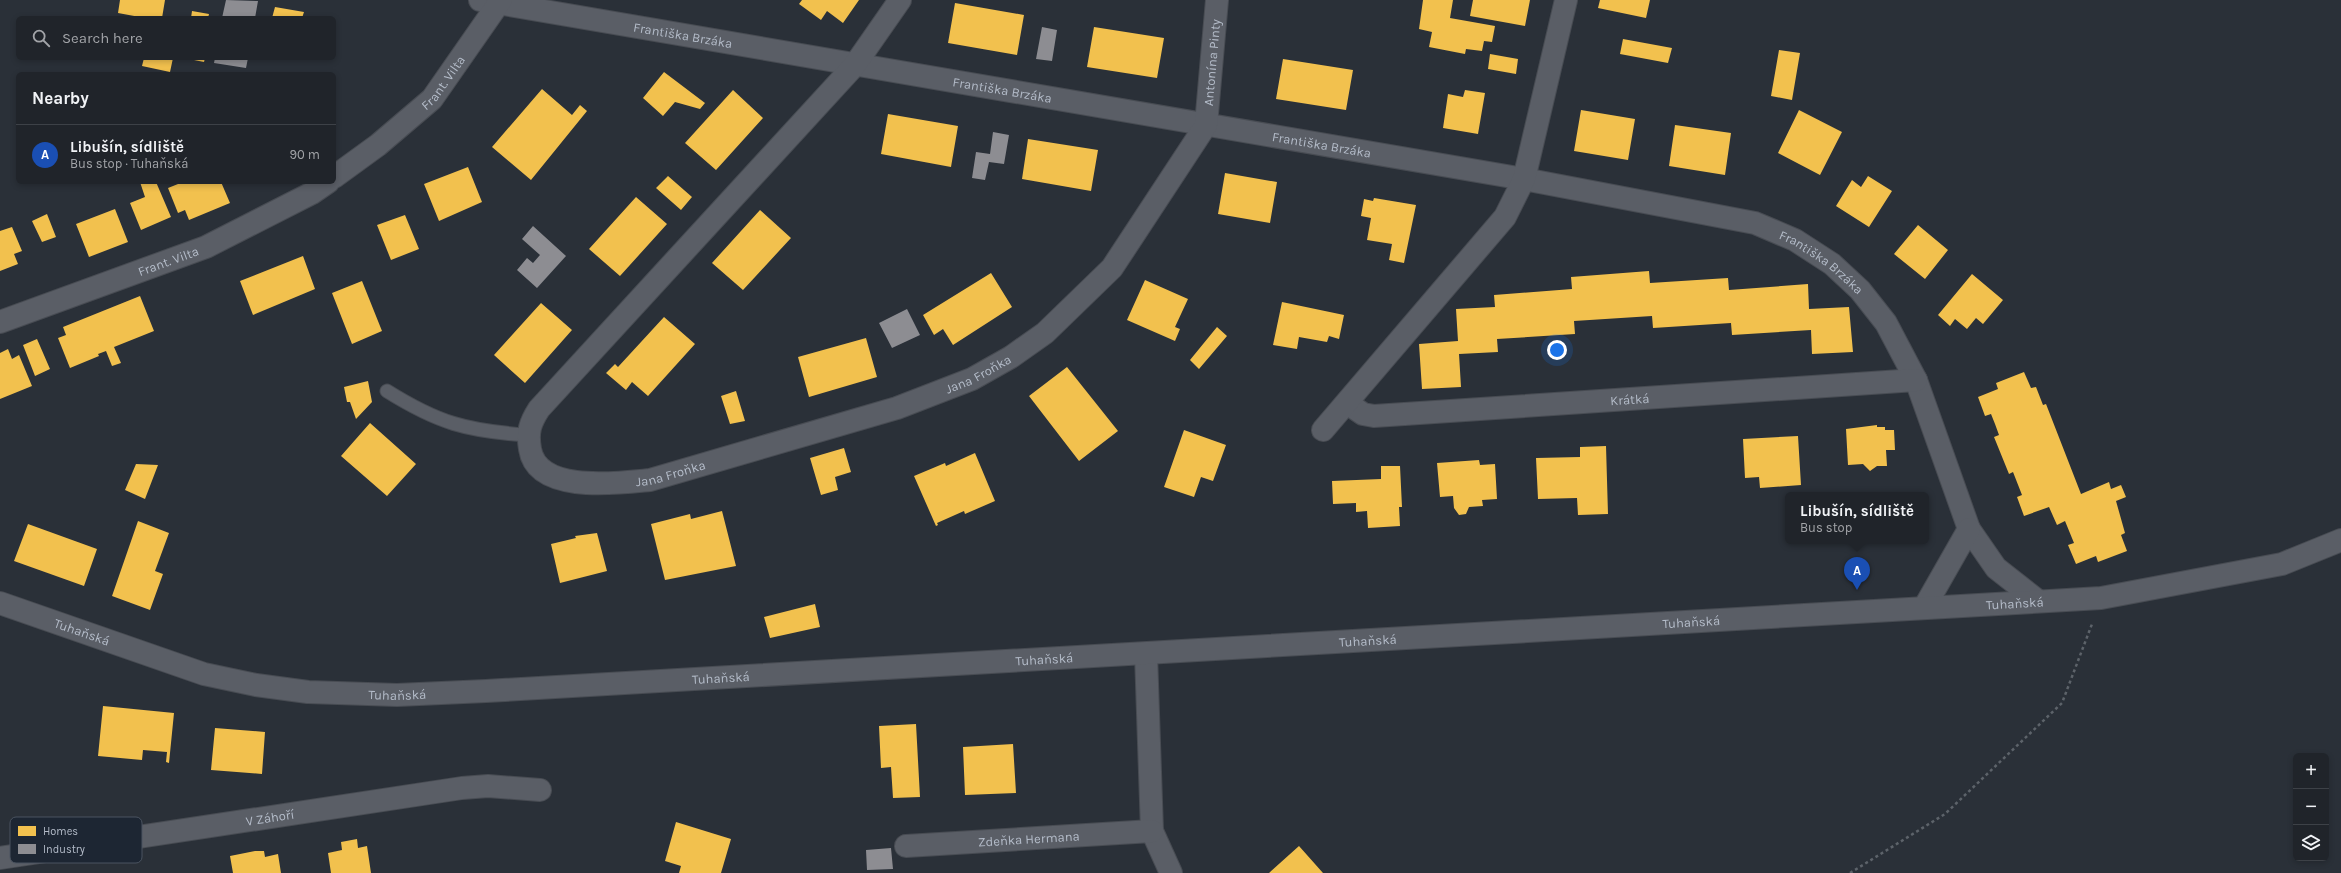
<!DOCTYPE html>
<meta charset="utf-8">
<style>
:root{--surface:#20242a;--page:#282c32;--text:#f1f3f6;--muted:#a2a4a8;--line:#3d4147;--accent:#8c9099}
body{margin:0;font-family:Karla,sans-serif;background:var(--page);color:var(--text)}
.controls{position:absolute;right:12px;bottom:12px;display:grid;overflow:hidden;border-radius:6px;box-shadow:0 2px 6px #0003}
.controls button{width:36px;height:36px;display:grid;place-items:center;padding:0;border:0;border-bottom:1px solid var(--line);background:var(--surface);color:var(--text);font:20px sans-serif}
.you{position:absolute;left:1557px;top:350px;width:14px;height:14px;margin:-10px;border:3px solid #fff;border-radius:50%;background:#1a73e8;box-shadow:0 0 0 6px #1a73e833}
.badge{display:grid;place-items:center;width:26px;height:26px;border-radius:50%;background:var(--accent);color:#fff;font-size:13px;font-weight:700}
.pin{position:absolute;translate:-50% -33px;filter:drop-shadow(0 1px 2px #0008)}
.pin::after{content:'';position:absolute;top:21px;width:14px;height:12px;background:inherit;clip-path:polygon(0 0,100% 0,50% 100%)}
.popup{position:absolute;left:1785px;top:492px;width:144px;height:52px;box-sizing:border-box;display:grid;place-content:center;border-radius:6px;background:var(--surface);filter:drop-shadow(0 1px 3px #0005);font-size:13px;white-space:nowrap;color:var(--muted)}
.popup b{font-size:15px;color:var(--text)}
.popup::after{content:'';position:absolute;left:50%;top:100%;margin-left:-8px;border:8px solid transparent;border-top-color:var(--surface)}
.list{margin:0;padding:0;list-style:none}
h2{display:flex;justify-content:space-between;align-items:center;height:52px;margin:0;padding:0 16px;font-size:17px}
h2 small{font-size:13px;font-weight:400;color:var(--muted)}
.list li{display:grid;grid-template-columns:26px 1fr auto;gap:12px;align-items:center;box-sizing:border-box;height:60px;padding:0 16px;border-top:1px solid var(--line)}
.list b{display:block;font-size:15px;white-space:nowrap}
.list p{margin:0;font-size:13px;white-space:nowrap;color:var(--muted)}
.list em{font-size:13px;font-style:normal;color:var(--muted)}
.icon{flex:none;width:22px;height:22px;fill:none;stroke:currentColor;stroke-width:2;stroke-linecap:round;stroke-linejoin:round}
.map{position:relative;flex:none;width:2341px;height:873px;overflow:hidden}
.search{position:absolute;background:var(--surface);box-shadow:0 2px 6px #0003;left:16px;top:16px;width:320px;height:44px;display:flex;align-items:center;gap:10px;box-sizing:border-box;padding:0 14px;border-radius:6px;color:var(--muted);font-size:15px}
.panel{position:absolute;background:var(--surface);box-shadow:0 2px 6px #0003;left:16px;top:72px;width:320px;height:112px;border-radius:6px}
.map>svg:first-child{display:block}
</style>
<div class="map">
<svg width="2341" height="873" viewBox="0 0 2341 873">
<rect width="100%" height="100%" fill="#2a3038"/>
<!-- homes -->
<path fill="#f2c14e" d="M120 0H165L162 18H145L118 13Z
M802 0H859L843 23 827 11 821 20 799 4Z
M1423 0H1453L1450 18 1495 26 1492 42 1484 41 1482 51 1466 49 1465 54 1429 47 1432 32 1419 29Z
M1473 0H1530L1525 26 1470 16Z
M1600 0H1650L1646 18 1598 8Z
M955 3 1024 15 1017 55 948 43Z
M275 7 304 12 302 18H272Z
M192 11 209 14 208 18H191Z
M1094 27 1164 38 1157 78 1087 67Z
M1623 39 1672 48 1668 63 1620 54Z
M1779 50 1800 53 1792 100 1771 96Z
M1490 54 1518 59 1516 74 1488 69Z
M144 58H173L170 72 142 66Z
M184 58H205L204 62Z
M1283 59 1353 70 1346 110 1276 99Z
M664 72 705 103 700 109 675 102 663 116 643 98Z
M542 89 572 115 580 105 587 111 531 180 492 147Z
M733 90 763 118 716 170 685 143Z
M1465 90 1485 93 1478 134 1443 128 1448 94 1463 97Z
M1581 110 1635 119 1628 160 1574 151Z
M1799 110 1842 132 1820 175 1778 153Z
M888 114 958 126 951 167 881 154Z
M1675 125 1731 133 1725 175 1669 166Z
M1028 139 1098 150 1091 191 1022 179Z
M468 167 482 202 439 221 424 184Z
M1225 173 1277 182 1270 223 1218 214Z
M668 176 692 197 681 210 656 188Z
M1868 176 1892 191 1869 227 1836 206 1852 180 1861 187Z
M140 182H156L171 217 141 230 130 203 145 197Z
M183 182H221L230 203 189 220 185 210 178 213 168 188Z
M636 197 667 224 620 276 589 249Z
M1374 198 1416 205 1404 263 1389 260 1392 244 1367 240 1371 218 1361 216 1364 199 1373 201Z
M115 209 128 242 89 257 76 224Z
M760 210 791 238 743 290 712 263Z
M47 214 56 237 42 242 32 221Z
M405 215 419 249 391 260 377 225Z
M1918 225 1948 250 1925 279 1894 254Z
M12 227 22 251 14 254 18 264 0 271V231Z
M303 256 315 289 253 315 240 281Z
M1649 271 1650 283 1728 278 1729 290 1808 284 1809 309 1849 307 1853 352 1812 354 1811 330 1732 335 1731 323 1653 328 1652 316 1574 321 1575 334 1497 339 1498 352 1459 354 1461 387 1422 389 1419 344 1458 341 1456 309 1495 307 1494 295 1572 289 1571 277Z
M991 273 1012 307 953 345 943 329 934 335 923 315Z
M1972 274 2003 300 1983 324 1976 318 1967 329 1955 319 1950 326 1938 315Z
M1145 280 1188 299 1175 327 1180 329 1175 341 1127 320Z
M362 281 382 331 352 344 332 293Z
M140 296 154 331 114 347 121 363 112 366 106 351 98 354 99 356 70 368 58 338 66 335 63 327Z
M1282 302 1344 315 1339 339 1329 336 1327 342 1299 337 1297 349 1273 345Z
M541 303 572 330 525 383 494 355Z
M664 317 695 344 648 396 632 382 626 390 606 373 615 364 618 367Z
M1217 327 1227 336 1199 369 1190 360Z
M866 338 877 377 809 397 798 357Z
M37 339 50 369 35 376 23 345Z
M8 349 12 359 19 355 32 386 0 399V353Z
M1067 367 1118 431 1079 461 1029 396Z
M2024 372 2031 388 2036 387 2043 405 2046 404 2081 494 2109 482 2111 489 2121 485 2126 497 2116 501 2125 533 2121 535 2127 551 2098 562 2096 556 2076 564 2068 545 2074 543 2065 521 2057 525 2049 507 2024 516 2017 497 2022 495 2013 472 2009 474 1994 437 1999 435 1995 424 1991 414 1985 416 1978 397 1998 389 1996 383Z
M368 381 372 402 356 419 350 402H347L344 387Z
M736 391 745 421 730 424 721 396Z
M370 423 416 464 387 496 341 456Z
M1877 425V427H1885V430H1894L1895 450H1886L1887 466H1877L1870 471 1863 464 1848 465 1846 429Z
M1184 430 1226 445 1213 481 1201 477 1194 497 1164 487Z
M1798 436 1801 485 1760 488 1759 477 1745 478 1743 439Z
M1606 446 1608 514 1578 515 1577 498 1538 499 1536 458 1580 457V447Z
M844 448 851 472 835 477 838 490 821 495 810 458Z
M975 453 995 501 965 514 964 511 937 523 938 525 936 526 914 476 945 463 946 466Z
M1479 460 1480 465 1495 464 1497 499 1482 500 1483 506 1469 507 1466 514 1459 515 1454 508 1453 496 1440 497 1437 463Z
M136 464 158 465 145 499 125 490Z
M1381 466H1400L1402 507H1399L1400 526 1368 528 1367 511 1356 512V503L1333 504 1332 481 1381 479Z
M722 511 736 566 665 580 651 524 690 514 691 519Z
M138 521 169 533 155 571 163 574 150 610 112 596Z
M28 524 97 549 84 586 14 561Z
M597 533 607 571 560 583 551 544 576 538 575 536Z
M815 604 820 627 770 638 764 617Z
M103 706 174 713 169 763 166 762 167 752 143 750 142 760 98 756Z
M916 724 920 797 893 798 891 767 881 768 879 726Z
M215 728 265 732 262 774 211 770Z
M1013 744 1016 793 965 795 963 747Z
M676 822 731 839 721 873H679L681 866 665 861Z
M357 839 358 848 367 846 371 873H331L328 853 342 850 341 842Z
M1299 846 1323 873H1269Z
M255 851H264L265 857 278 854 281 873H233L230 856Z"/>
<!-- industry -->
<path fill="#8d8d92" d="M226 0 258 1 255 18H222Z
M1042 27 1057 30 1052 61 1036 59Z
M215 58H248L246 68 214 63Z
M993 132 1009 135 1004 164 989 162 985 180 972 178 976 152 990 154Z
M533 226 566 256 537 288 517 270 527 258 533 263 540 255 522 239Z
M907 309 920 335 892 348 879 323Z
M891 848 893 869 867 870 866 850Z"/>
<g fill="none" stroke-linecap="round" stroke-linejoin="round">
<defs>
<path id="service" d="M387 391C438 423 467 431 527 435"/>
<g id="minor">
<path id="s1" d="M480 0 1524 179 1755 223 1795 240 1832 264 1860 290 1886 323 1916 380 1969 529 1996 568 2038 601"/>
<path id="s2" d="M900 0 854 66 539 409C530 423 527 432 530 449 537 494 618 483 650 480L897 408 972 379 1011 357 1045 333 1112 268 1206 125 1217 0"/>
<path id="s3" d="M334 177 378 145 432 99 501 0"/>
<path id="s4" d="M0 322 206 247 312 193 328 182"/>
<path id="s5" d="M1347 403 1363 414 1374 416 1916 380"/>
<path d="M1323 430 1505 217 1524 179 1566 0"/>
<path d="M1924 608 1969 529"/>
<path d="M1146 654 1152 831 1171 873"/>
<path id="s6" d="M906 846 1152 831"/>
<path id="s7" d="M0 858 462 788 488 786 540 790"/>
</g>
<g id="tertiary">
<path id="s8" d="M0 603 204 674 256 685 308 692 397 695 486 691 2101 598 2282 564 2341 540"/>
</g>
</defs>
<!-- service casing -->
<use href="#service" stroke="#484c53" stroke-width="15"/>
<!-- minor casing -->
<use href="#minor" stroke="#484c53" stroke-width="24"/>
<!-- tertiary casing -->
<use href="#tertiary" stroke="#484c53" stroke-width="24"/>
<!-- path -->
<path stroke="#5d636a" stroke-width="2.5" stroke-dasharray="3 3" stroke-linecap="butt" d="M1850 873 1945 814 2062 703 2092 624"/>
<!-- service -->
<use href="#service" stroke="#5a5e66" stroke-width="13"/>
<!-- minor -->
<use href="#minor" stroke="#5a5e66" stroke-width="22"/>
<!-- tertiary -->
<use href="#tertiary" stroke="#5a5e66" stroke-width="22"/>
</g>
<g text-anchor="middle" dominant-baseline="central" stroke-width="4" stroke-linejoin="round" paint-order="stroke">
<!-- street labels -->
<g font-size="13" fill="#b4bcc9" stroke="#1d2633">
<text stroke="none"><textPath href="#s1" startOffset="206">Františka Brzáka</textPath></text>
<text stroke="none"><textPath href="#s2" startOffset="1475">Antonína Pinty</textPath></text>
<text stroke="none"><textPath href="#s3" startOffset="145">Frant. Vilta</textPath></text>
<text stroke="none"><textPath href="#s1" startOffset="530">Františka Brzáka</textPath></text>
<text stroke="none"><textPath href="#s1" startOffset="854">Františka Brzáka</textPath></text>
<text stroke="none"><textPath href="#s4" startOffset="179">Frant. Vilta</textPath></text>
<text stroke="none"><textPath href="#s1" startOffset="1372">Františka Brzáka</textPath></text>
<text stroke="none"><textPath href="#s2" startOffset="1069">Jana Froňka</textPath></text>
<text stroke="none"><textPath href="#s5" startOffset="287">Krátká</textPath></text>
<text stroke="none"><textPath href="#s2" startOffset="745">Jana Froňka</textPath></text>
<text stroke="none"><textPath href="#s8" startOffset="2031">Tuhaňská</textPath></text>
<text stroke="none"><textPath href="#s8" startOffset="1707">Tuhaňská</textPath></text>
<text stroke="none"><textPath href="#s8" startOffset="87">Tuhaňská</textPath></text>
<text stroke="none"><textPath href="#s8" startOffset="1383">Tuhaňská</textPath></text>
<text stroke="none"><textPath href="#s8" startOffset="1059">Tuhaňská</textPath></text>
<text stroke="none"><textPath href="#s8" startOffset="735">Tuhaňská</textPath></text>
<text stroke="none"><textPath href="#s8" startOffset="411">Tuhaňská</textPath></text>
<text stroke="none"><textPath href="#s7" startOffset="273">V Záhoří</textPath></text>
<text stroke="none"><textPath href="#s6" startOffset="123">Zdeňka Hermana</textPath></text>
</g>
</g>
<!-- legend -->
<rect x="10" y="817" width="132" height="46" rx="6" fill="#1d2633" stroke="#4a5360" stroke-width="1"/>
<rect x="18" y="826" width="18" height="10" fill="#f2c14e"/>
<rect x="18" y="844" width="18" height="10" fill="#8d8d92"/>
<g font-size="11" fill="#b4bcc9">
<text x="43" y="835">Homes</text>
<text x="43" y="853">Industry</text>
</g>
</svg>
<div class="controls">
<button>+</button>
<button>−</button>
<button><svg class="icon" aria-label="layers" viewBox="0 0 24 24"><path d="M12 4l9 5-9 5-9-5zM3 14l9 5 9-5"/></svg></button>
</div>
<div class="you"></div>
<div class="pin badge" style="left:1857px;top:590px;background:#1a4fb4">A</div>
<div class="popup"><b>Libušín, sídliště</b>Bus stop</div>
<div class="search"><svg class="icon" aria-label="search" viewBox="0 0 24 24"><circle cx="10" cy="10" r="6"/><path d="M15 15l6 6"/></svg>Search here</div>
<section class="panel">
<h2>Nearby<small></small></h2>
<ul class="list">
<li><span class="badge" style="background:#1a4fb4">A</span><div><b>Libušín, sídliště</b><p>Bus stop · Tuhaňská</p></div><em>90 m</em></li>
</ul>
</section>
</div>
